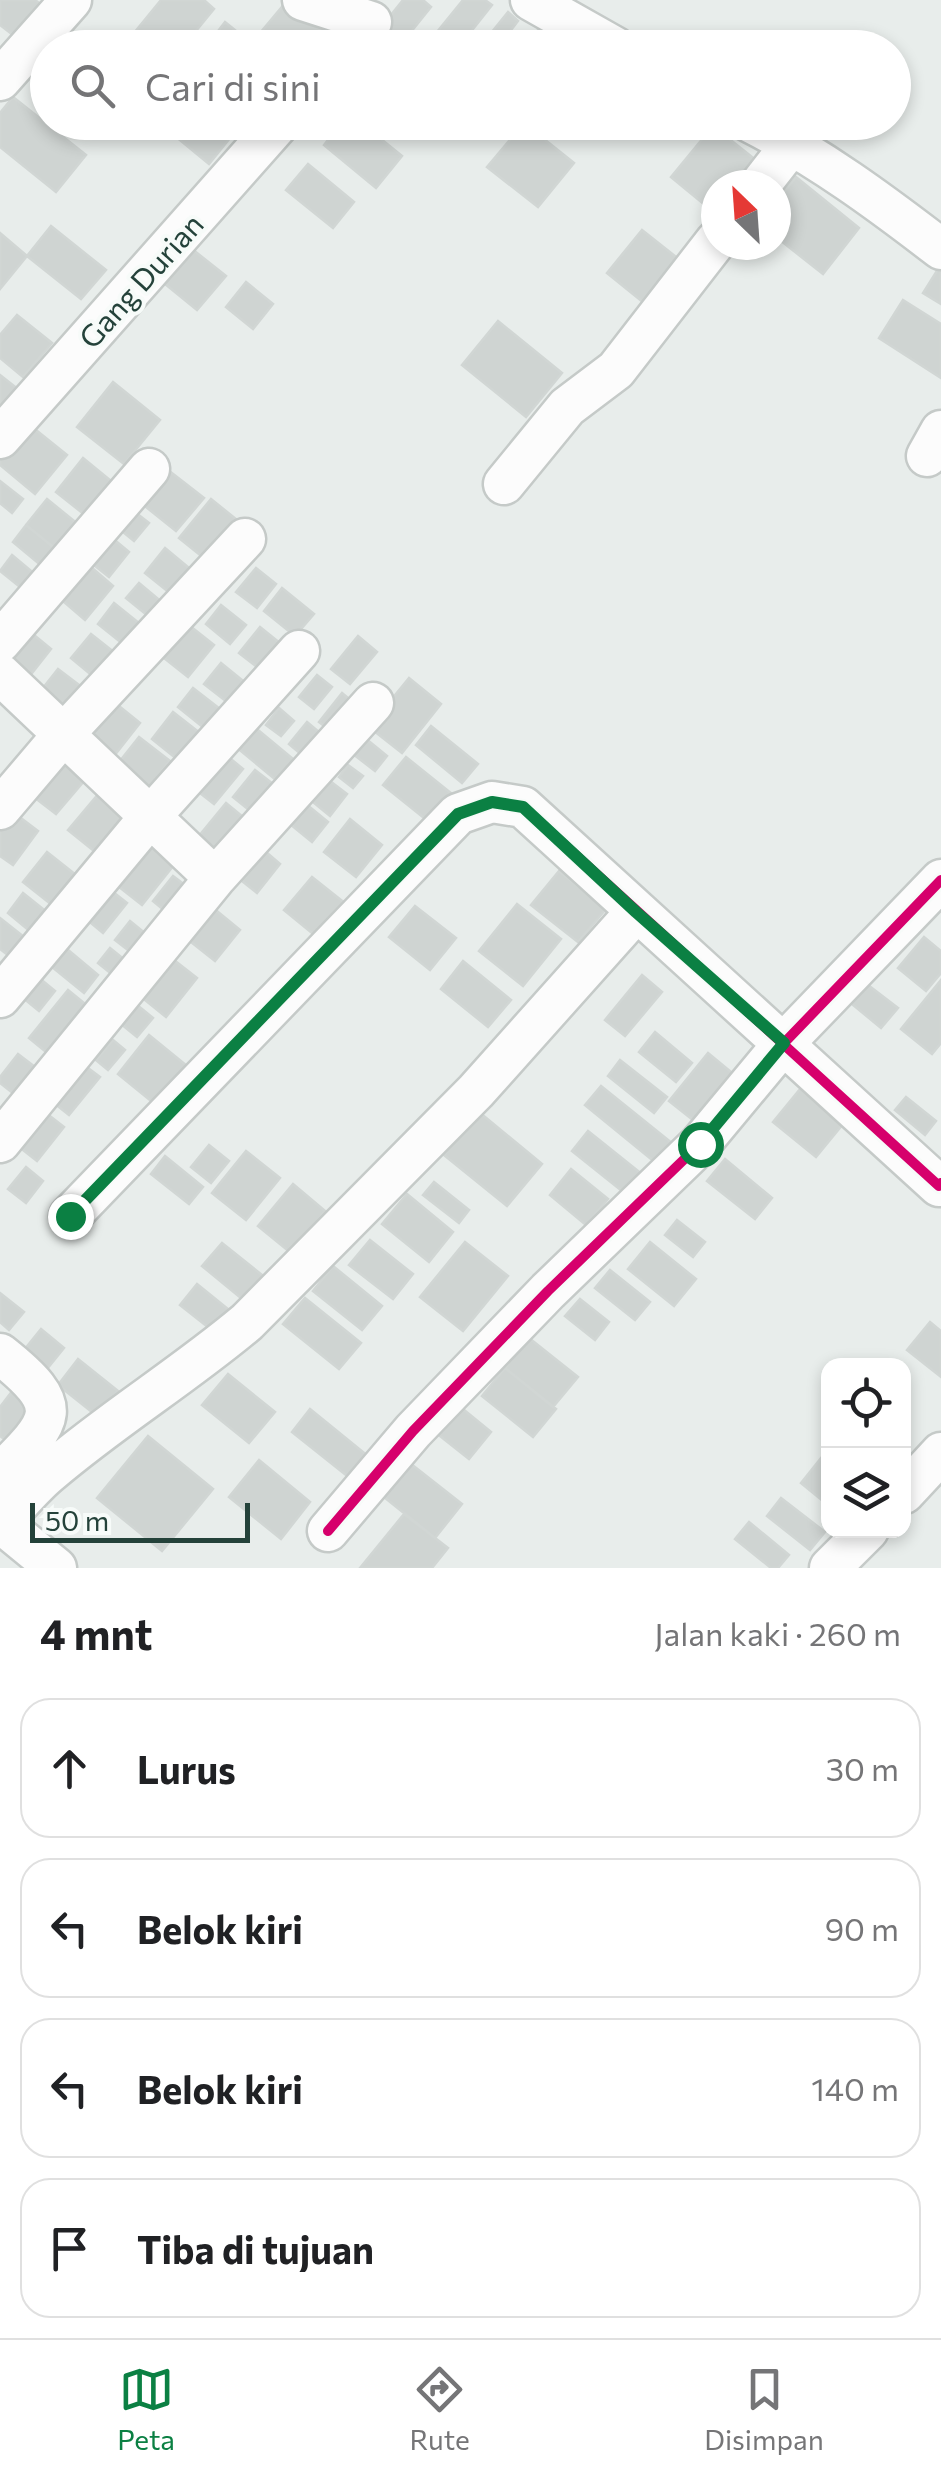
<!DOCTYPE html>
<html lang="id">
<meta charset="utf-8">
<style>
:root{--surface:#fff;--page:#f6f6f6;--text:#202124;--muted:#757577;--line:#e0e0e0;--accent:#0b8043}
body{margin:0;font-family:Commissioner,sans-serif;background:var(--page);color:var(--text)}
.controls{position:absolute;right:30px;bottom:30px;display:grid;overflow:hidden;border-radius:20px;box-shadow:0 5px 15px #0003}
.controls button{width:90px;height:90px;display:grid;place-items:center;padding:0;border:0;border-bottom:2px solid var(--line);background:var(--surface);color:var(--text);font:50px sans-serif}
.compass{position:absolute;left:701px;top:170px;width:90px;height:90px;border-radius:50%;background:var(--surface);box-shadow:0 5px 15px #0003;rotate:335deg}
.scale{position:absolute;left:30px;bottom:25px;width:220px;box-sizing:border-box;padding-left:10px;border:5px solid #24423a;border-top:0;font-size:28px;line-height:35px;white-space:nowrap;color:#24423a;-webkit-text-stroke:8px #f7fbf9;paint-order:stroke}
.stop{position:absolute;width:30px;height:30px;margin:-22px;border:8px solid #0b8043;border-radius:50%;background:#fff}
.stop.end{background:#0b8043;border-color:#fff;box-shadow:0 2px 10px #0008}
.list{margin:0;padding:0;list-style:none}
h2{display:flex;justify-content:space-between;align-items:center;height:130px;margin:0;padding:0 40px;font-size:42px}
h2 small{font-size:32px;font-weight:400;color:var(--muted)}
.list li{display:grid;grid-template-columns:65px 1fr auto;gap:30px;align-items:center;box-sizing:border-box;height:140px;margin:0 20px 20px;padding:0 20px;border:2px solid var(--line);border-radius:30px}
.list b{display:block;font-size:38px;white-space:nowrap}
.list em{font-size:32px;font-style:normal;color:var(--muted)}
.icon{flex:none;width:55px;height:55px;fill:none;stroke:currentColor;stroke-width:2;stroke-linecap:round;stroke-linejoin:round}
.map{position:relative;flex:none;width:941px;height:1568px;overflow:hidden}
.search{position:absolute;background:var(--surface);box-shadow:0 5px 15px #0003;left:30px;right:30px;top:30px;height:110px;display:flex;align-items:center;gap:25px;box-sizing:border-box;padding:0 35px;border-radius:55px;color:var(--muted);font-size:38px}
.sheet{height:770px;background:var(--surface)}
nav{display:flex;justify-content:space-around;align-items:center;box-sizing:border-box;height:140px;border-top:2px solid var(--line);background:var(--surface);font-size:28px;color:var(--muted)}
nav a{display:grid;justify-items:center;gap:5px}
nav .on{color:var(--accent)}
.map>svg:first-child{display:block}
</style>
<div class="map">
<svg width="941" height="1568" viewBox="0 0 941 1568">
<rect width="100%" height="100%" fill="#e8edeb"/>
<!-- building -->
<path fill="#cfd4d2" stroke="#d1d6d4" stroke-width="2.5" d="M0 0H35L39 3 13 35 0 25Z
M161 0H204L214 9 182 48H139L129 39Z
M403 0H423L431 7 398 48H388L374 36Z
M463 0H485L492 5 458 48H424Z
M286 2 326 34 315 48H278L260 33Z
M508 12 518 21 497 48H479Z
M547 19 572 40 566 48H523Z
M225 22 257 48H205Z
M13 97 86 155 56 192 0 147V113Z
M158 122H243L209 164Z
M342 122H360L402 156 376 188 324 145Z
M524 123 574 163 538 207 487 167Z
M713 126 762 165 746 185H716V214L671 177Z
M308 164 354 202 333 228 286 190Z
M796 177 859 228 823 274 776 237V202Z
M51 226 106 270 81 299 27 256Z
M642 230 685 264 649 307 607 273Z
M0 233 27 256 0 289Z
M187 245 226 276 197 310 159 279Z
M940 266H941V304L923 293Z
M246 282 273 304 253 329 226 307Z
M903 300 941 324V378L879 338Z
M17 315 52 343 23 377 0 358V335Z
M498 321 562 373 526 417 462 365Z
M0 375 19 390 0 413Z
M113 382 160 420 124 464 77 427Z
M26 422 67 455 35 494 0 465V454Z
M83 458 122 490 95 523 56 492Z
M168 470 204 498 176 531 141 503Z
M0 481 23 499 12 513 0 503Z
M47 499 79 525 58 551 26 525Z
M211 499 247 528 215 567 179 538Z
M131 509 149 523 134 541 117 527Z
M26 525 63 555 49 572 13 542Z
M105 532 129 552 109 577 85 558Z
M165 548 201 578 181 602 145 573Z
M12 555 37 576 25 591 0 571Z
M91 567 113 586 85 620 63 601Z
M256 568 276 584 257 608 236 592Z
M139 583 170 609 158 624 126 598Z
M282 588 314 614 295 636 264 611Z
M114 603 145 628 128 648 98 624Z
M221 605 246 625 230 644 206 624Z
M185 622 214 645 188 677 159 654Z
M23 626 51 649 25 682 0 662Z
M260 627 286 648 265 673 239 653Z
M91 634 115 653 95 678 71 658Z
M358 636 377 652 350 684 331 669Z
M221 663 248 685 231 705 204 684Z
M58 669 83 688 63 712 39 693Z
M317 675 332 687 314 709 299 697Z
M409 678 441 704 402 753 369 727Z
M193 688 220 709 204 728 178 707Z
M342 693 360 708 337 736 319 722Z
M109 698 140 723 114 756 83 731Z
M279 708 294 721 281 736 266 725Z
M173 712 205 737 183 764 152 739Z
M307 722 326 738 308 760 289 744Z
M252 725 299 764 282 785 235 746Z
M431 726 478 764 462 783 416 745Z
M139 737 170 761 142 795 112 771Z
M365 738 387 756 375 771 353 754Z
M220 750 243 769 214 804 191 786Z
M406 757 457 798 434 826 383 785Z
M58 759 85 780 56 814 30 794Z
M348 765 363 776 353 788 339 777Z
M255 770 282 791 259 818 233 797Z
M330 781 347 794 330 816 313 802Z
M100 792 125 813 94 851 68 830Z
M226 803 249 822 221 856 198 837Z
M306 804 328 822 312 842 290 824Z
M9 809 38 831 13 865 0 856V821Z
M350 819 382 845 356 877 324 852Z
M146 834 178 860 142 905 109 879Z
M47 852 76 875 52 905 23 882Z
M266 852 280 864 257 893 242 881Z
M559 871 606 909 578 942 531 905Z
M173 876 198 895 177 921 153 901Z
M312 877 351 908 323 942 284 910Z
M103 884 127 903 103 933 79 913Z
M23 893 48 913 32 933 8 913Z
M517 904 561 939 523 986 479 951Z
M415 906 456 938 430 970 389 937Z
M212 907 240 930 215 961 186 938Z
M0 918 24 937 9 956 0 949Z
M130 921 152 939 137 957 115 940Z
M924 937 941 951V973L926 991 898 968Z
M61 944 98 975 84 993 46 962Z
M110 948 131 965 119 980 98 963Z
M165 953 197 978 166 1017 134 991Z
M463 961 511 1000 488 1027 441 989Z
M642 975 662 992 625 1036 605 1020Z
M38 977 55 991 39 1011 22 997Z
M941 980V1043L932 1054 901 1029Z
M868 985 898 1008 881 1028 852 1004Z
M68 990 90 1008 51 1056 29 1038Z
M126 996 153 1018 137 1037 110 1015Z
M655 1032 692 1063 676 1082 639 1052Z
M149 1035 187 1066 156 1105 118 1074Z
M113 1040 125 1050 108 1070 96 1060Z
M708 1053 737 1077 698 1124 669 1101Z
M18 1054 35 1067 14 1094 0 1083V1077Z
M620 1060 667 1097 654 1113 608 1076Z
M80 1062 100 1077 69 1115 49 1099Z
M805 1083 848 1118 816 1157 773 1122Z
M601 1086 678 1148 662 1168 585 1105Z
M906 1097 936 1121 925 1135 895 1110Z
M479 1112 542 1164 507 1206 444 1155Z
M46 1113 64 1127 37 1161 18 1146Z
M588 1131 643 1175 627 1195 572 1151Z
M209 1145 229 1161 211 1183 191 1167Z
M246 1151 280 1178 246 1220 212 1193Z
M165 1156 203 1187 189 1204 151 1174Z
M725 1159 772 1198 755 1219 707 1181Z
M26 1167 43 1181 26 1203 8 1189Z
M571 1169 608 1199 586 1225 550 1195Z
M434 1182 469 1210 459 1223 423 1195Z
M293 1184 325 1211 291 1253 258 1226Z
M407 1194 453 1232 429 1262 382 1224Z
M677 1220 705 1242 693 1257 665 1235Z
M370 1240 413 1274 393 1299 349 1265Z
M465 1242 508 1276 463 1331 420 1297Z
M650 1242 696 1279 674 1306 628 1269Z
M222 1243 267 1279 247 1303 202 1266Z
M333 1266 382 1306 362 1330 313 1291Z
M610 1270 650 1302 635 1320 595 1288Z
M197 1284 239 1318 223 1339 180 1305Z
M0 1293 24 1312 9 1330 0 1322Z
M305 1298 361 1343 339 1369 283 1324Z
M580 1299 609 1322 595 1340 565 1316Z
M930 1322 941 1331V1377L907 1350Z
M41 1329 64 1348 47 1369 24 1350Z
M529 1338 578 1377 553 1407 505 1368Z
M78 1359 118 1391 97 1416 58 1385Z
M505 1368 556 1409 533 1437 482 1396Z
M228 1374 275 1412 249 1443 202 1405Z
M13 1390 36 1408 8 1442 0 1436V1407Z
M458 1405 491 1432 469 1459 435 1432Z
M310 1409 369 1457 351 1479 292 1432Z
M148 1436 213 1489 162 1551 97 1498Z
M821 1458 828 1464V1505L801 1483Z
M259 1460 310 1502 281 1539 229 1497Z
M406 1460 462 1504 435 1538 379 1493Z
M781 1498 825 1532 810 1550 767 1516Z
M404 1514 448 1548 432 1568H360Z
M749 1522 789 1555 778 1568H771L735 1539Z"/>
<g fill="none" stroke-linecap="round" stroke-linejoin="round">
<defs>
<path id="minor" d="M303 0 371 22
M531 0 616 48
M0 80 71 0
M750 122C819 157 880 202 941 249
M760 185 792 144
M0 438 280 122
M927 456 941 431
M504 484 567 407 616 370 716 241
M0 642 149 469
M0 674 215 878
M0 809 62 736 245 539
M0 997 149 818 299 651
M0 1142 215 878 373 703
M70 1216 458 814 492 802 523 807 939 1186 941 1183
M0 1354C67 1407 55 1419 0 1474
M904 1493 941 1453
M1 1523 56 1568
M0 1524C16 1507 31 1488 49 1473 112 1419 183 1376 247 1322L476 1091 636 912
M328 1531 413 1431 548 1291 700 1144 784 1043 941 880
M830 1568 868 1530"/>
</defs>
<!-- minor casing -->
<use href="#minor" stroke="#c5cac8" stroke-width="45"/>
<!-- minor -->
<use href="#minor" stroke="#fcfcfc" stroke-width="40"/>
<defs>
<path id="cycleway" d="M70 1216 458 814 492 802 523 807 939 1186 941 1183
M328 1531 413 1431 548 1291 700 1144 784 1043 941 880"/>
</defs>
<!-- cycleway casing -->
<use href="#cycleway" stroke="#f7fbf9" stroke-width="16"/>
<!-- cycleway -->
<use href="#cycleway" stroke="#d6006c" stroke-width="10"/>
</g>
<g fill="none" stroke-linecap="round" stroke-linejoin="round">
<!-- route -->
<path stroke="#0b8043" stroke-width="12" d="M70 1216 458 814 492 802 523 807 636 912 784 1043 700 1144"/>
</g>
<g text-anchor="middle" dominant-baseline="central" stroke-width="8" stroke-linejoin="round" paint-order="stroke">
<!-- street labels -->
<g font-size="30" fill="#24423a" stroke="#f7fbf9">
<text transform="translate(140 280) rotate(-48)">Gang Durian</text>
</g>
</g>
</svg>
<div class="controls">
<button><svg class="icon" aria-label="locate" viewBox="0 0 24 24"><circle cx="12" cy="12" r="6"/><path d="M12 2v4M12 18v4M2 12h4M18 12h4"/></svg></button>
<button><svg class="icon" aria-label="layers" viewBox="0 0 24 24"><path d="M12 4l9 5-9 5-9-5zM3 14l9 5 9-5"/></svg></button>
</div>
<svg class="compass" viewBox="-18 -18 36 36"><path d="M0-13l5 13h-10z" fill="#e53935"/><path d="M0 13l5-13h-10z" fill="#757577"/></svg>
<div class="scale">50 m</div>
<div class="stop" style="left:700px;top:1144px"></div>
<div class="stop end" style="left:70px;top:1216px"></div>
<div class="search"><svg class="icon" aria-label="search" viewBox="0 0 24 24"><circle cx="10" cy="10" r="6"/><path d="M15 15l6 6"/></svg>Cari di sini</div>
</div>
<section class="sheet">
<h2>4 mnt<small>Jalan kaki · 260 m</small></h2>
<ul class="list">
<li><svg class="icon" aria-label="ahead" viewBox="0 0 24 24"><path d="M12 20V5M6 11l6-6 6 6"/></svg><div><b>Lurus</b></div><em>30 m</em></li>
<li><svg class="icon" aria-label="left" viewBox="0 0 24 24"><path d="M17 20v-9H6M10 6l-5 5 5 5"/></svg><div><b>Belok kiri</b></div><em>90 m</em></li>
<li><svg class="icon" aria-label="left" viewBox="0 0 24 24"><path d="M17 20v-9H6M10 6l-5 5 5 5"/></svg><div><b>Belok kiri</b></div><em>140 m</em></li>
<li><svg class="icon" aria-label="arrive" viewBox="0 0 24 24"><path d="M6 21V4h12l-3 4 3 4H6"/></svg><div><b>Tiba di tujuan</b></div></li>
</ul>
</section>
<nav>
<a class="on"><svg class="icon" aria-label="map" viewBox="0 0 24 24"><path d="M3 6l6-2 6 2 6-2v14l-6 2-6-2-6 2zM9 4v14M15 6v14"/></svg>Peta</a>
<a><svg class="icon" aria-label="directions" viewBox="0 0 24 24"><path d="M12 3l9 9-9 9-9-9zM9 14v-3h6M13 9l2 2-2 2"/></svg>Rute</a>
<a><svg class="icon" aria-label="saved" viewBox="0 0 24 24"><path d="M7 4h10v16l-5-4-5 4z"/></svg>Disimpan</a>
</nav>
